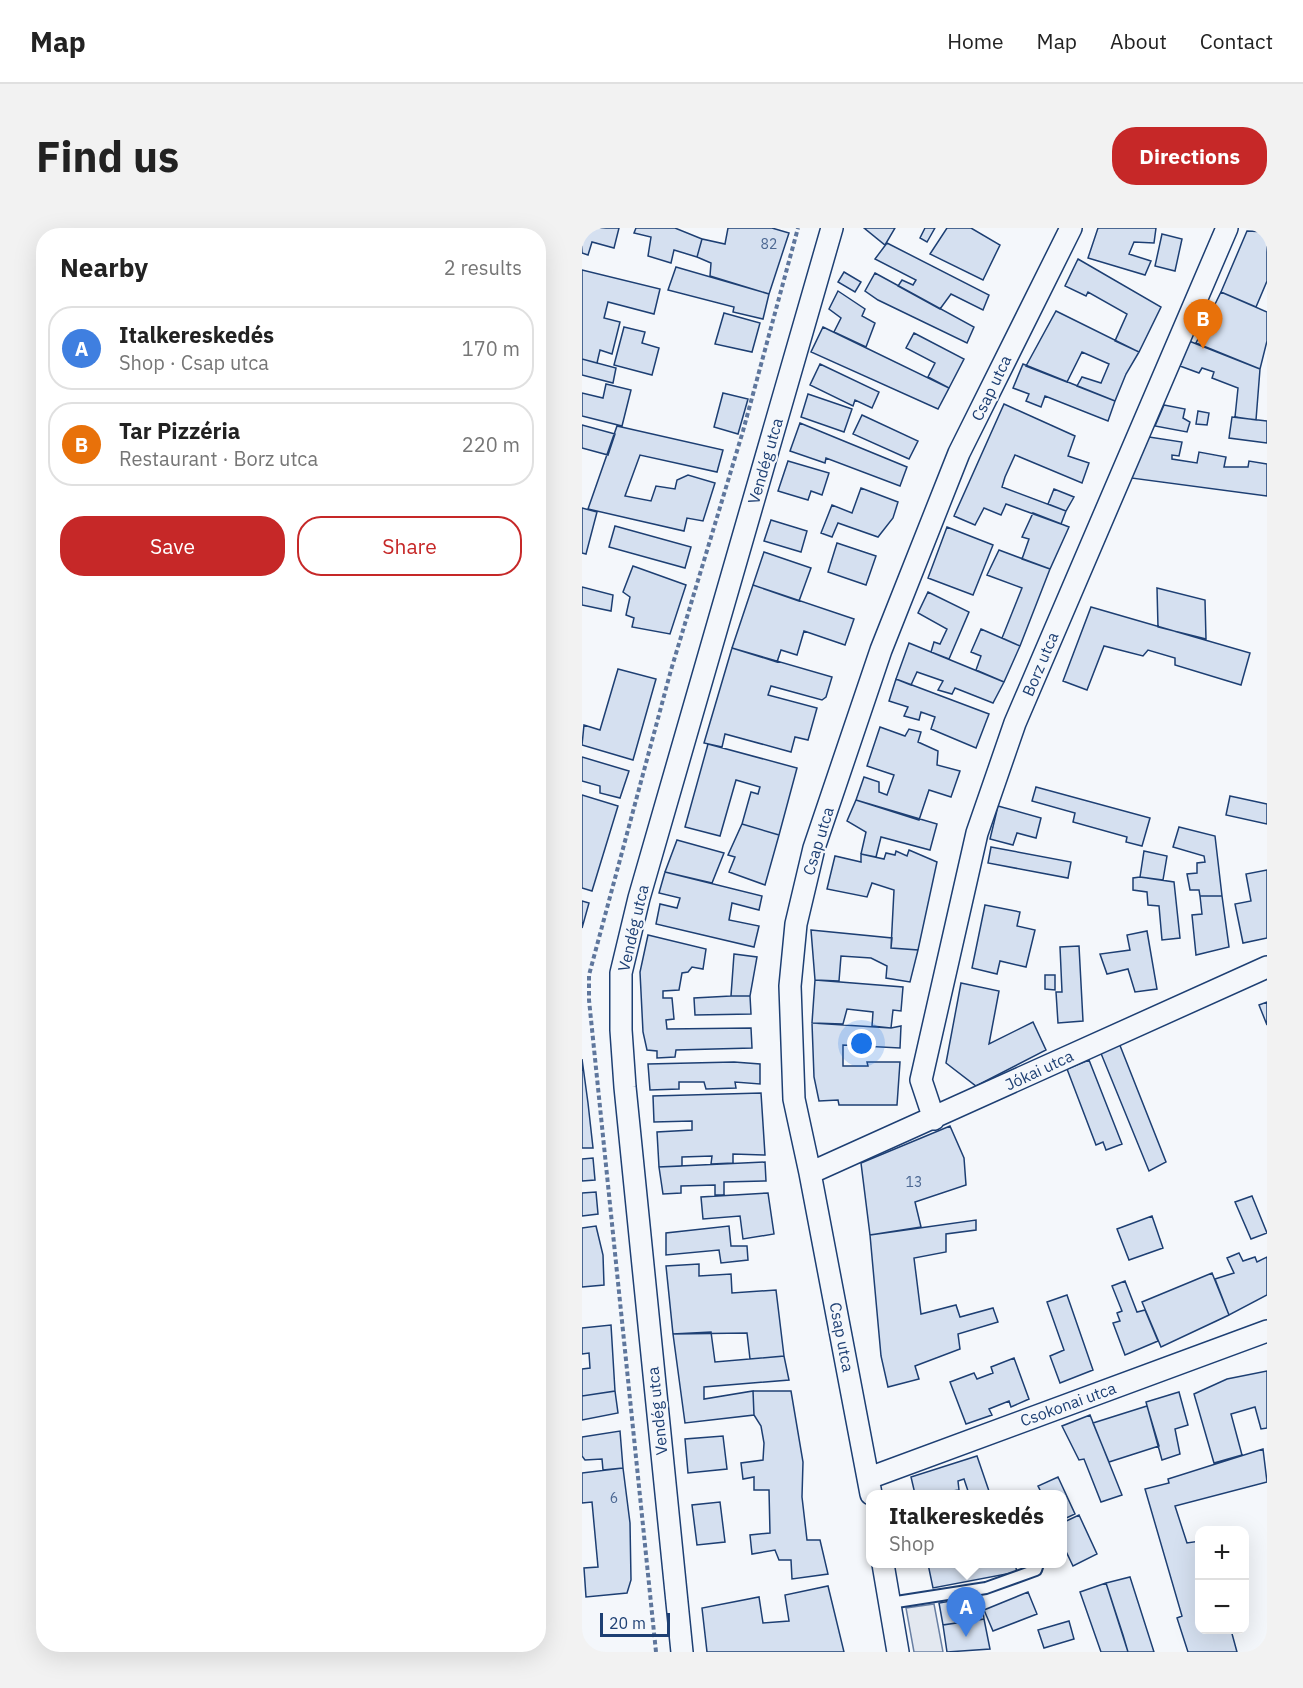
<!DOCTYPE html>
<meta charset="utf-8">
<style>
:root{--surface:#fff;--page:#f2f2f2;--text:#222;--muted:#767676;--line:#e0e0e0;--accent:#c62828}
body{margin:0;font-family:"IBM Plex Sans",sans-serif;background:var(--page);color:var(--text)}
.controls{position:absolute;right:18px;bottom:18px;display:grid;overflow:hidden;border-radius:12px;box-shadow:0 6px 24px #0002}
.controls button{width:54px;height:54px;display:grid;place-items:center;padding:0;border:0;border-bottom:2px solid var(--line);background:var(--surface);color:var(--text);font:30px sans-serif}
.scale{position:absolute;left:18px;bottom:15px;width:70px;box-sizing:border-box;padding-left:6px;border:3px solid #1d3f73;border-top:0;font-size:16px;line-height:21px;white-space:nowrap;color:#1d3f73;-webkit-text-stroke:4px #f4f7fb;paint-order:stroke}
.you{position:absolute;left:280px;top:816px;width:21px;height:21px;margin:-15px;border:4px solid #fff;border-radius:50%;background:#1a73e8;box-shadow:0 0 0 9px #1a73e833}
.badge{display:grid;place-items:center;width:39px;height:39px;border-radius:50%;background:var(--accent);color:#fff;font-size:20px;font-weight:700}
.pin{position:absolute;translate:-50% -50px;filter:drop-shadow(0 2px 3px #0008)}
.pin::after{content:'';position:absolute;top:32px;width:21px;height:18px;background:inherit;clip-path:polygon(0 0,100% 0,50% 100%)}
.popup{position:absolute;left:284px;top:1262px;width:201px;height:78px;box-sizing:border-box;display:grid;place-content:center;border-radius:12px;background:var(--surface);filter:drop-shadow(0 2px 4px #0005);font-size:20px;white-space:nowrap;color:var(--muted)}
.popup b{font-size:22px;color:var(--text)}
.popup::after{content:'';position:absolute;left:50%;top:100%;margin-left:-12px;border:12px solid transparent;border-top-color:var(--surface)}
.list{margin:0;padding:0;list-style:none}
h2{display:flex;justify-content:space-between;align-items:center;height:78px;margin:0;padding:0 24px;font-size:26px}
h2 small{font-size:20px;font-weight:400;color:var(--muted)}
.list li{display:grid;grid-template-columns:39px 1fr auto;gap:18px;align-items:center;box-sizing:border-box;height:84px;margin:0 12px 12px;padding:0 12px;border:2px solid var(--line);border-radius:24px}
.list b{display:block;font-size:22px;white-space:nowrap}
.list p{margin:0;font-size:20px;white-space:nowrap;color:var(--muted)}
.list em{font-size:20px;font-style:normal;color:var(--muted)}
.actions{display:flex;gap:12px;padding:18px 24px}
.actions a{flex:1;padding:14px 0;border:2px solid var(--accent);border-radius:24px;text-align:center;font-size:21px;color:var(--accent)}
.actions .main{background:var(--accent);color:#fff}
.map{position:relative;flex:none;width:685px;height:1424px;overflow:hidden;border-radius:24px}
header{display:flex;align-items:center;gap:36px;box-sizing:border-box;height:84px;padding:0 30px;background:var(--surface);border-bottom:2px solid var(--line)}
header strong{font-size:28px}
nav{display:flex;gap:33px;margin-inline-start:auto;font-size:21px}
.intro{display:flex;align-items:center;justify-content:space-between;box-sizing:border-box;height:144px;padding:0 36px}
h1{margin:0;font-size:42px}
.button{padding:15px 27px;border-radius:24px;background:var(--accent);color:#fff;font-size:21px;font-weight:700}
main{display:flex;gap:36px;padding:0 36px}
aside{flex:1;background:var(--surface);border-radius:24px;box-shadow:0 6px 24px #0002}
.map>svg:first-child{display:block}
</style>
<header>
<strong>Map</strong>
<nav><a>Home</a><a>Map</a><a>About</a><a>Contact</a></nav>
</header>
<div class="intro"><h1>Find us</h1><a class="button">Directions</a></div>
<main>
<aside>
<h2>Nearby<small>2 results</small></h2>
<ul class="list">
<li><span class="badge" style="background:#3f7fe0">A</span><div><b>Italkereskedés</b><p>Shop · Csap utca</p></div><em>170 m</em></li>
<li><span class="badge" style="background:#e8710a">B</span><div><b>Tar Pizzéria</b><p>Restaurant · Borz utca</p></div><em>220 m</em></li>
</ul>
<div class="actions"><a class="main">Save</a><a>Share</a></div>
</aside>
<div class="map">
<svg width="685" height="1424" viewBox="0 0 685 1424">
<rect width="100%" height="100%" fill="#f4f7fb"/>
<!-- parking -->
<path fill="#e3e8f0" stroke="#687fa3" stroke-width="1.5" d="M352 1376 361 1424H332L324 1380Z"/>
<!-- building -->
<path fill="#d5e0f0" stroke="#1d3f73" stroke-width="1.5" d="M0 0H37L32 20 10 14 6 27 0 25Z
M54 0H93L120 11 115 29 92 22 89 35 66 28 69 9 52 5Z
M146 0H190L207 5 187 66 128 48 129 35 115 29 120 11 143 16Z
M282 0H313L303 17Z
M353 0 345 14 338 10 343 0Z
M365 0H389L418 17 401 52 348 26Z
M516 0H574L572 15 552 14 547 26 569 33 563 47 506 30Z
M665 3 685 4V53L674 79 639 64Z
M580 6 600 11 593 43 573 38Z
M305 15 407 67 401 82 369 66 358 81 316 58 320 52 331 57 334 52 293 31Z
M496 31 579 79 557 124 533 113 545 86 506 64 504 68 483 58Z
M94 39 187 66 181 91 151 84 152 79 86 62Z
M0 42 78 61 72 86 26 74 22 90 38 94 30 126 18 122 15 135 0 131Z
M262 44 279 54 273 64 256 54Z
M293 45 392 99 385 115 296 72 283 63Z
M256 63 283 81 280 88 293 95 284 119 252 104 259 90 247 81Z
M639 64 685 84V113L678 141 614 115Z
M474 83 557 124 544 146 533 173 495 158 500 149 519 155 527 136 500 124 485 154 444 138Z
M142 85 178 95 170 124 133 116Z
M42 99 63 104 60 115 77 120 70 147 32 137Z
M241 99 367 160 356 181 229 124Z
M332 105 382 131 367 160 346 149 353 135 324 120Z
M607 113 678 141 674 192 653 189 656 160 630 150 632 144 620 140 617 145 598 138Z
M0 131 34 140 31 155 0 147Z
M238 136 297 164 290 180 273 172 271 178 228 157Z
M441 136 533 173 526 193 463 168 459 179 444 173 447 166 431 160Z
M24 156 49 162 40 198 0 188V165L21 170Z
M141 165 166 171 156 206 132 199Z
M226 166 270 181 262 204 219 189Z
M422 176 493 208 486 228 507 235 500 255 433 227 423 249 420 259 484 283 479 296 424 276 419 287 402 280 393 297 372 288Z
M582 177 603 181 601 190 608 194 605 204 573 198Z
M616 183 627 185 625 197 614 196Z
M280 187 336 213 327 231 271 206Z
M650 189 685 193V215L647 210Z
M218 195 325 239 318 258 244 230 243 235 208 223Z
M0 197 33 206 26 227 0 220Z
M35 198 141 222 135 244 58 227 43 268 69 273 74 258 93 261 95 252 106 247 133 255 121 293 105 290 102 303 6 281Z
M567 209 600 214 597 228 590 227V231L615 235 617 224 644 229 642 239H666L667 233 685 236V268L549 250Z
M206 233 247 245 240 267 229 263 226 272 196 263Z
M279 260 316 274 311 290 296 309 256 295 250 309 239 305 250 277 270 285Z
M472 261 492 269 484 283 466 276Z
M0 280 15 284 4 326 0 325Z
M451 285 487 299 468 341 440 331 447 311 440 309Z
M189 292 225 303 219 324 182 313Z
M33 298 109 319 103 340 27 319Z
M365 299 411 317 391 367 346 350Z
M255 315 294 328 284 357 246 344Z
M417 322 468 341 438 418 420 410 440 360 405 347Z
M182 324 229 340 217 373 171 357Z
M51 338 104 357 88 406 50 399 52 390 44 387 48 369 41 364Z
M171 357 272 391 263 417 222 403 215 427 199 422 195 434 150 420Z
M0 359 31 367 29 383 0 377Z
M575 360 623 372 624 411 576 399Z
M346 364 387 384 367 431 349 424 352 414 358 416 365 401 336 385Z
M509 379 668 425 659 457 593 437V430L566 422 561 428 522 418 505 462 481 453Z
M399 401 438 418 422 454 394 442 399 428 389 424Z
M327 415 422 454 411 475 373 460 370 466 356 462 361 453 335 444 329 457 314 451Z
M150 420 250 449 244 469 240 472 189 458 186 467 235 480 226 512 213 509 209 524 143 506 140 519 122 515Z
M36 441 74 451 51 532 0 517 2 497 18 502Z
M314 451 407 486 394 520 349 501 353 489 339 484 337 492 322 488 326 479 307 473Z
M298 499 323 508 327 501 339 504 336 514 356 523 355 537 378 543 369 569 347 562 337 592 274 572 282 549 297 554V564L305 567 312 547 285 538Z
M126 516 215 540 197 607 160 596 169 564 176 566 178 559 154 552 138 608 103 599Z
M0 529 47 543 38 570 18 565V558L0 553Z
M454 559 568 590 560 618 544 614 545 609 491 594 493 585 450 573Z
M0 567 36 578 10 663 0 660Z
M648 568 685 576V596L644 587Z
M274 572 355 596 348 622 299 609 294 629 279 626 284 604 265 593Z
M416 578 459 590 454 610 435 605 431 617 408 611Z
M160 596 197 607 183 657 147 644 153 629 146 627Z
M597 599 633 608 640 668H618L617 662H608L605 646 615 645V635L623 634 622 628 591 619Z
M95 612 142 625 130 655 83 644Z
M409 619 489 634 486 650 406 635Z
M327 622 355 634 336 722 309 720 312 662 290 655 285 669 245 661 253 628 279 634V626L302 631 304 625 313 627 314 623 325 628Z
M562 623 585 628 581 652 558 649Z
M685 642V710L661 715 653 676 669 673 664 646Z
M83 644 180 668 177 682 150 675 147 692 177 698 172 719 74 696 78 676 95 680 98 670 77 665Z
M558 649 592 654 598 710 580 712 577 678 566 677 565 664 551 662V650Z
M618 668H640L647 719 614 727 610 687 620 686Z
M0 673 7 675 0 700Z
M403 677 438 684 435 698 453 702 444 739 418 733 415 746 390 740Z
M229 702 310 710 309 720 336 722 328 754 304 750 305 738 289 730 259 728 257 753 233 752Z
M565 703 575 761 553 764 546 741 525 746 518 726 548 722 545 707Z
M66 707 124 721 121 741 110 739 106 744 100 745 97 762 81 763V770H90L92 791 84 792 85 801 169 800 170 820 94 822 93 829 75 830V823L65 822 61 804 58 744Z
M497 718 501 793 476 795 474 764H480L478 719Z
M152 726 175 729 168 768H149Z
M463 747H473V762L463 761Z
M233 752 321 759 319 783 311 782 309 800 290 798 291 784 265 781 261 796 230 795Z
M379 755 417 763 407 816 451 794 464 822 394 858 364 835Z
M149 768H168L169 786 113 787 112 770Z
M685 774V797L677 777Z
M230 795 309 800 319 798 318 820 261 817V838H286L285 834H318L315 877H257L256 872 237 873 232 849Z
M537 815 584 934 567 943 518 823Z
M0 831 6 875 11 920H0Z
M507 832 540 916 524 922 521 914 514 917 485 841Z
M152 834 178 836V856L153 854 154 860 124 861 122 854H97V861L68 862 66 836Z
M179 865 183 927 151 926V935L129 936 130 928 100 929V938L77 939 75 904 110 902V893L72 894 71 868Z
M368 898 382 930 384 957 333 974 339 999 288 1007 279 935Z
M11 930 13 952 0 953V931Z
M183 934 184 953 142 954V967H133V957L99 958V965L81 966 77 939Z
M14 964 16 986 0 988V965Z
M186 965 192 1006 161 1011 158 988 121 991 119 969Z
M670 968 685 1005 669 1011 653 974Z
M570 988 581 1020 547 1032 535 1001Z
M394 992V1002L364 1006V1024L332 1030 339 1086 374 1077 378 1089 411 1080 416 1094 376 1106 378 1121 333 1138 337 1151 306 1159 299 1128 288 1007Z
M14 998 21 1027 22 1057 0 1059V1000Z
M147 998 149 1018H165L166 1032 139 1035 137 1022 84 1027V1005Z
M657 1025 661 1033 673 1029 675 1034 685 1029V1067L647 1087 633 1051 652 1045 645 1030Z
M117 1036V1048L149 1046 150 1065 194 1062 202 1128 168 1131 165 1105 91 1106 84 1038Z
M630 1045 647 1087 579 1119 560 1074Z
M543 1053 555 1084 563 1082 576 1113 543 1127 531 1095 538 1093 535 1085 540 1083 530 1058Z
M485 1067 511 1142 478 1155 468 1128 482 1122 465 1074Z
M29 1097 33 1163 0 1168V1141L8 1140 7 1125 0 1126V1100Z
M129 1104 133 1134 202 1128 207 1152 122 1159V1171L171 1163 172 1187 103 1195 91 1106Z
M432 1130 447 1171 429 1179 427 1173 407 1181 410 1187 384 1196 368 1154 392 1145 395 1151 411 1145 409 1139Z
M685 1143V1200L679 1201 673 1179 649 1186 660 1227 632 1235 612 1166 645 1151Z
M33 1163 36 1185 0 1192V1168Z
M171 1163H209L221 1234 220 1269 225 1312H238L246 1346 210 1351 209 1332H197L193 1322 170 1326 168 1307 188 1305 187 1262H172V1249L161 1251 159 1235 181 1232 182 1215 179 1198 172 1187Z
M597 1164 606 1197 593 1201 598 1226 580 1232 564 1174Z
M565 1178 577 1218 527 1234 511 1195Z
M508 1187 540 1267 519 1274 502 1231 497 1232 480 1198Z
M38 1203 41 1240 21 1242 20 1231 3 1232 0 1228V1209Z
M141 1208 145 1241 106 1245 103 1211Z
M681 1221 685 1254 593 1278 605 1315 618 1313V1402H649L655 1424H606L595 1390 600 1388 563 1261 587 1255 586 1251Z
M395 1228 408 1266H387L382 1251 376 1253 377 1262 364 1264 365 1266H333L329 1249Z
M41 1240 48 1295 49 1352 45 1365 4 1369 2 1340 16 1339 10 1274 0 1275V1245Z
M476 1249 493 1286 480 1292V1266H460L456 1258Z
M138 1274 143 1314 115 1317 110 1277Z
M497 1287 515 1326 491 1338 480 1315V1295Z
M346 1336H433L435 1344 351 1360Z
M548 1349 572 1424H546L524 1355Z
M524 1355 541 1407 546 1424H519L498 1364Z
M246 1358 262 1424H125L120 1380 177 1369 181 1395 207 1393 203 1367Z
M446 1364 455 1386 411 1403 402 1382Z
M399 1368 402 1391 361 1397 357 1375Z
M402 1391 408 1421 365 1424 361 1397Z
M487 1393 492 1411 462 1420 456 1402Z"/>
<g fill="none" stroke-linecap="round" stroke-linejoin="round">
<defs>
<path id="lane" d="M308 1375 404 1360 454 1342 456 1336"/>
<path id="street" d="M352 891 339 852 395 605 433 495 645 0
M228 945 685 739
M287 1250 685 1103
M289 1266 228 945 212 871 208 758 214 696 232 620 299 422 377 225 489 0
M301 1336 316 1424
M100 1424 43 859 39 802V745L57 670 250 0"/>
</defs>
<!-- lane casing -->
<use href="#lane" stroke="#1d3f73" stroke-width="14"/>
<!-- street casing -->
<use href="#street" stroke="#1d3f73" stroke-width="24"/>
<!-- path -->
<path stroke="#5e769c" stroke-width="4" stroke-dasharray="4.5 3" stroke-linecap="butt" d="M74 1424 7 772V747L89 442 161 203 216 0"/>
<!-- lane -->
<use href="#lane" stroke="#f4f7fb" stroke-width="10"/>
<!-- street -->
<use href="#street" stroke="#f4f7fb" stroke-width="21"/>
</g>
<g text-anchor="middle" dominant-baseline="central" stroke-width="4.5" stroke-linejoin="round" paint-order="stroke">
<!-- number labels -->
<g font-size="14" fill="#4b6792">
<text x="187" y="16">82</text>
<text x="332" y="954">13</text>
<text x="32" y="1270">6</text>
</g>
<!-- street labels -->
<g font-size="16" fill="#1d3f73" stroke="#f4f7fb">
<text transform="translate(409 160) rotate(-64)">Csap utca</text>
<text transform="translate(183 233) rotate(-74)">Vendég utca</text>
<text transform="translate(458 436) rotate(-67)">Borz utca</text>
<text transform="translate(236 613) rotate(-73)">Csap utca</text>
<text transform="translate(51 700) rotate(-77)">Vendég utca</text>
<text transform="translate(457 842) rotate(-25)">Jókai utca</text>
<text transform="translate(260 1109) rotate(79)">Csap utca</text>
<text transform="translate(486 1176) rotate(-20)">Csokonai utca</text>
<text transform="translate(75 1183) rotate(-96)">Vendég utca</text>
</g>
</g>
</svg>
<div class="controls">
<button>+</button>
<button>−</button>
</div>
<div class="scale">20 m</div>
<div class="you"></div>
<div class="pin badge" style="left:384px;top:1409px;background:#3f7fe0">A</div>
<div class="popup"><b>Italkereskedés</b>Shop</div>
<div class="pin badge" style="left:621px;top:121px;background:#e8710a">B</div>
</div>
</main>
